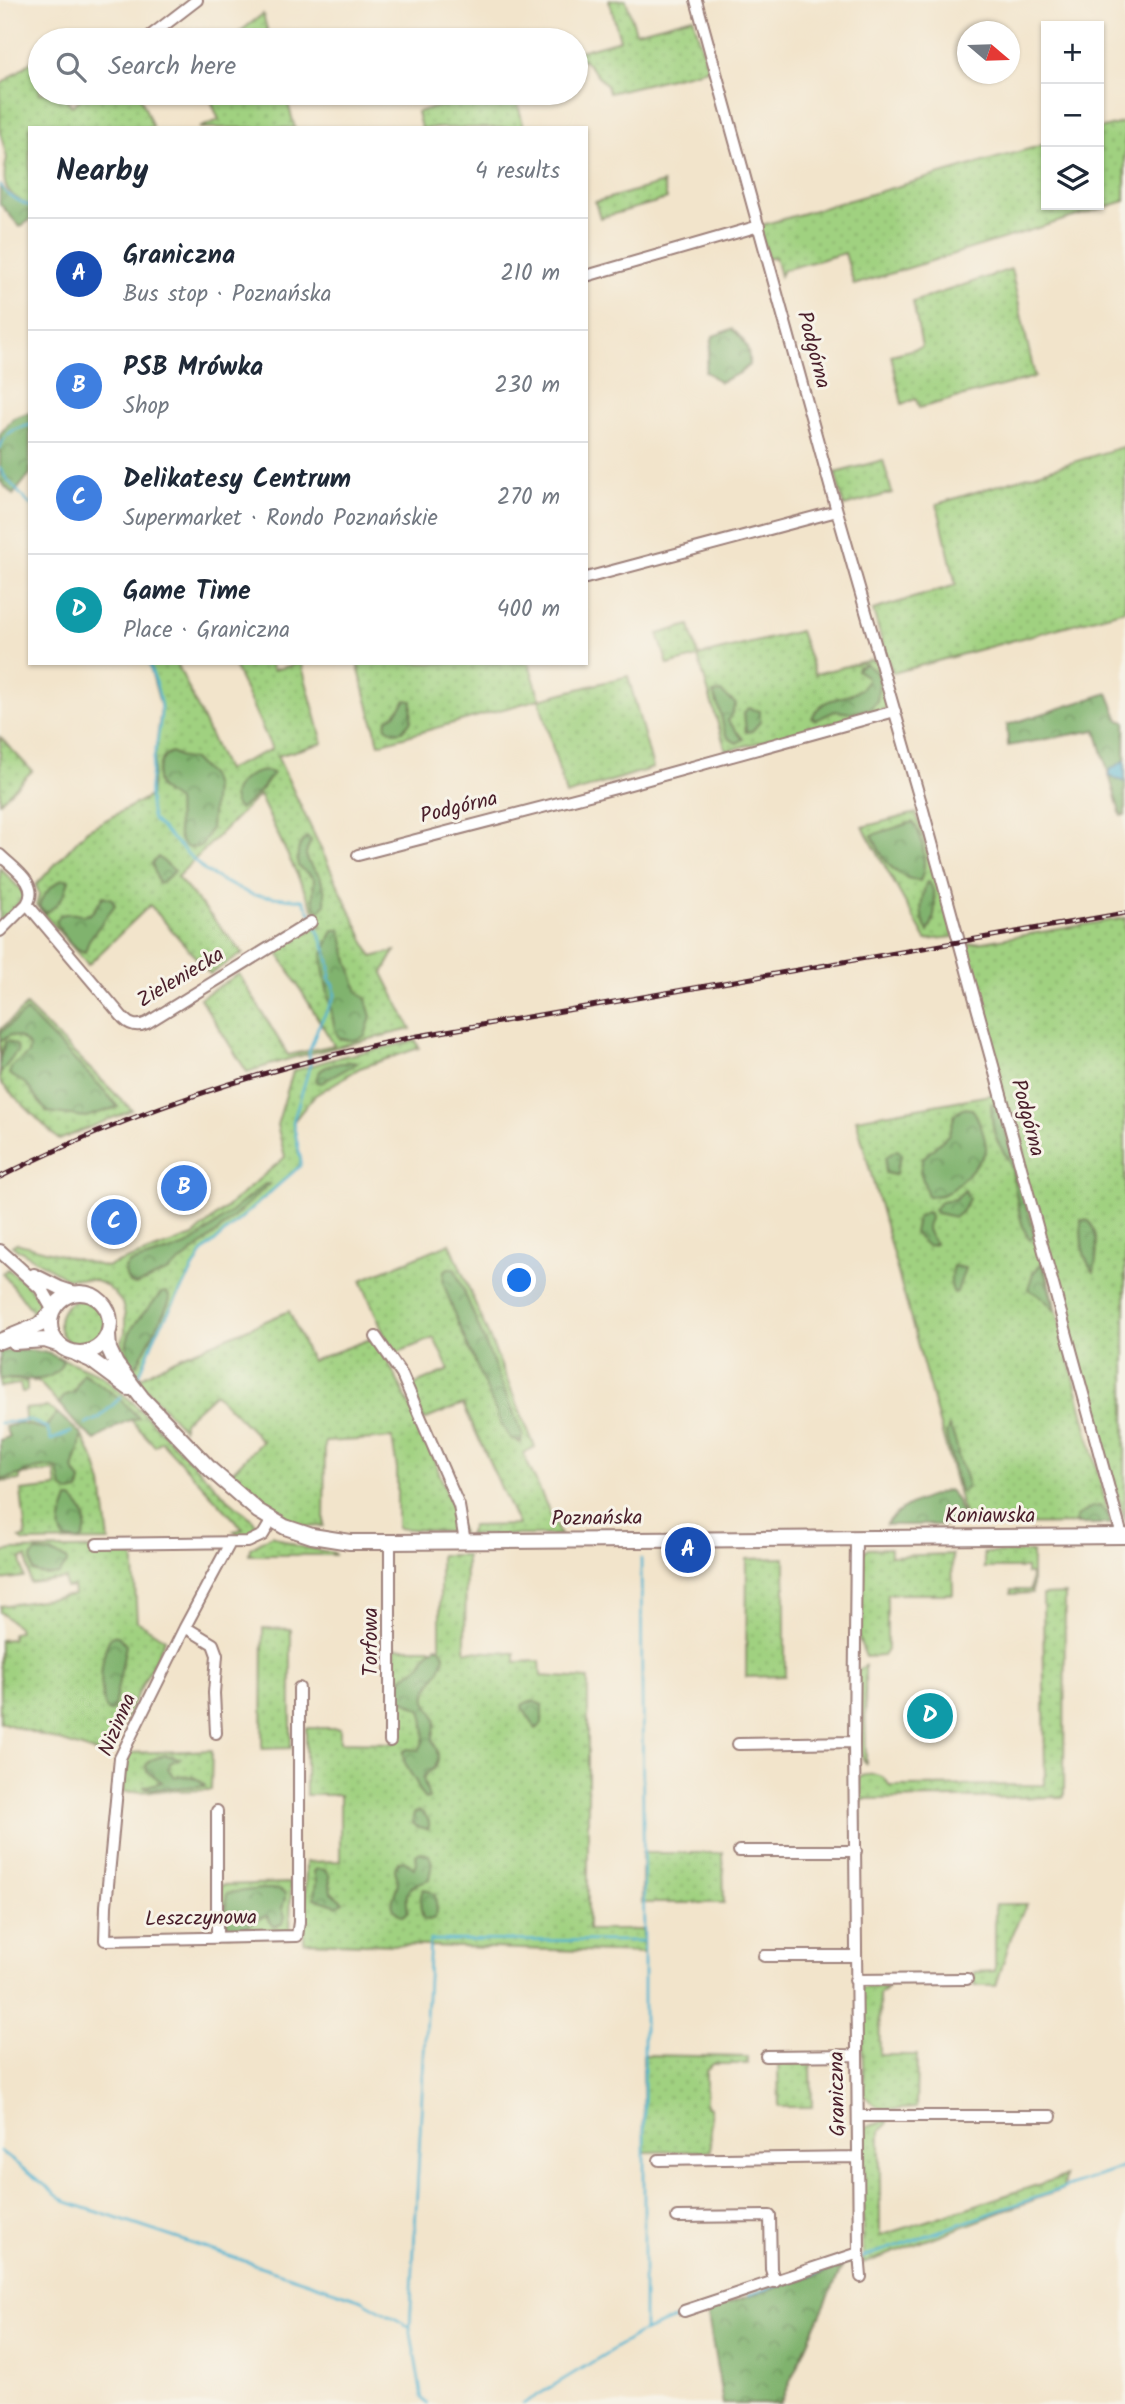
<!DOCTYPE html>
<meta charset="utf-8">
<style>
:root{--surface:#fff;--page:#f2f2f3;--text:#1f2937;--muted:#747a83;--line:#e0e1e3;--accent:#b5179e}
body{margin:0;font-family:Kalam,sans-serif;background:var(--page);color:var(--text)}
.controls{position:absolute;right:21px;top:21px;display:grid;overflow:hidden;border-radius:0px;box-shadow:0 2px 5px #0004}
.controls button{width:63px;height:63px;display:grid;place-items:center;padding:0;border:0;border-bottom:2px solid var(--line);background:var(--surface);color:var(--text);font:35px sans-serif}
.compass{position:absolute;left:957px;top:21px;width:63px;height:63px;border-radius:50%;background:var(--surface);box-shadow:0 2px 5px #0004;rotate:109deg}
.you{position:absolute;left:520px;top:1281px;width:24px;height:24px;margin:-18px;border:5px solid #fff;border-radius:50%;background:#1a73e8;box-shadow:0 0 0 10px #1a73e833}
.badge{display:grid;place-items:center;width:46px;height:46px;border-radius:50%;background:var(--accent);color:#fff;font-size:23px;font-weight:700}
.pin{position:absolute;translate:-50% -50%;border:4px solid #fff;box-shadow:0 2px 7px #0006}
.list{margin:0;padding:0;list-style:none}
h2{display:flex;justify-content:space-between;align-items:center;height:91px;margin:0;padding:0 28px;font-size:30px}
h2 small{font-size:23px;font-weight:400;color:var(--muted)}
.list li{display:grid;grid-template-columns:46px 1fr auto;gap:21px;align-items:center;box-sizing:border-box;height:112px;padding:0 28px;border-top:2px solid var(--line)}
.list b{display:block;font-size:26px;white-space:nowrap}
.list p{margin:0;font-size:23px;white-space:nowrap;color:var(--muted)}
.list em{font-size:23px;font-style:normal;color:var(--muted)}
.icon{flex:none;width:38px;height:38px;fill:none;stroke:currentColor;stroke-width:2;stroke-linecap:round;stroke-linejoin:round}
.map{position:relative;flex:none;width:1125px;height:2404px;overflow:hidden}
.search{position:absolute;background:var(--surface);box-shadow:0 2px 5px #0004;left:28px;top:28px;width:560px;height:77px;display:flex;align-items:center;gap:18px;box-sizing:border-box;padding:0 24px;border-radius:38px;color:var(--muted);font-size:26px}
.panel{position:absolute;background:var(--surface);box-shadow:0 2px 5px #0004;left:28px;top:126px;width:560px;height:539px;border-radius:0px}
.map>svg:first-child{display:block}
</style>
<div class="map">
<svg width="1125" height="2404" viewBox="0 0 1125 2404">
<defs>
<pattern id="grass-dots" width="8" height="8" patternUnits="userSpaceOnUse" patternTransform="scale(1.75)"><rect width="8" height="8" fill="#a0d180"/><path d="M2 2h.1M6 6h.1" fill="none" stroke="#8bb36f" stroke-width="1.8" stroke-linecap="round"/></pattern>
<pattern id="forest-crowns" width="20" height="18" patternUnits="userSpaceOnUse" patternTransform="scale(1.75)"><rect width="20" height="18" fill="#80b36e"/><path d="M2 6a3 3 0 1 1 6 0M12 15a3 3 0 1 1 6 0" fill="none" stroke="#6b915b"/></pattern>
</defs>
<rect width="100%" height="100%" fill="#f7f3e8"/>
<filter id="ink" filterUnits="userSpaceOnUse"><feTurbulence type="fractalNoise" baseFrequency=".0143" numOctaves="2"/><feDisplacementMap in="SourceGraphic" scale="14" xChannelSelector="R" yChannelSelector="G"/><feConvolveMatrix kernelMatrix="1 2 1 2 8 2 1 2 1" color-interpolation-filters="sRGB"/></filter>
<filter id="wash" filterUnits="userSpaceOnUse"><feTurbulence type="fractalNoise" baseFrequency=".00686" numOctaves="4" result="noise"/><feDisplacementMap in="SourceGraphic" scale="28" xChannelSelector="R" yChannelSelector="G"/><feGaussianBlur stdDeviation="1.57" result="paint"/><feColorMatrix in="noise" values="0 0 0 0 0 0 0 0 0 0 0 0 0 0 0 0 0 1.4 0 .05"/><feComposite in="paint" operator="in"/></filter>
<g filter="url(#wash)">
<rect width="100%" height="100%" fill="#f2e4cb"/>
<!-- grass -->
<path fill="url(#grass-dots)" stroke="#757856" stroke-width="2" d="M609 0H626L636 32 693 17 708 69 609 93 607 86 583 59 576 61V52L620 40Z
M263 14 270 40H229Z
M35 59 40 66V93H61L72 106 88 93H139L153 128H30V206C6 194 0 187 7 158L0 131V85Z
M208 93H285L295 128H199L219 120Z
M497 93H515L524 128H421L417 112Z
M1125 122V201L854 285 845 253 783 270 780 276 775 257 768 259 759 226 1046 144V205H1099V129Z
M663 183 667 199 600 218 595 202Z
M1011 269 1035 377 919 408 916 399 902 404 891 355 922 347 913 302Z
M1125 446V610L893 673 886 656 873 610 956 585 937 504Z
M883 460 892 493 844 506 835 473Z
M690 625 698 656 800 631 815 674 875 659 889 708 726 751 698 657 668 665 658 634Z
M149 663H177L226 770 272 749 233 663H270L273 670 301 663 323 743 277 756 372 957 395 951 383 973 411 1029 292 1058 247 1072 200 998 239 974 288 1055 334 1045 277 951 318 926 322 927 259 795 177 877 243 953 210 974 150 905 88 965 36 905 39 895 36 885 87 830 150 796 161 708Z
M357 663H529L540 699 628 676 653 768 566 795 539 699 379 744Z
M0 737 32 771 0 802Z
M916 813 954 937 926 940 863 827Z
M0 868 26 895 0 922Z
M1125 918V1521L1010 1126 1111 1524 967 1525 856 1119 1001 1093 964 945Z
M26 1006 132 1110 59 1140 0 1082V1030Z
M416 1041 419 1048 360 1068 314 1096 293 1122 301 1161 300 1166 203 1252 156 1334 138 1379 175 1359 289 1311 311 1361 376 1337 427 1441 462 1533 397 1528V1469L392 1438 325 1442 324 1526 303 1527 271 1512 229 1475 262 1441 215 1393 183 1422V1429L138 1380 123 1353 121 1343 125 1332V1315L122 1303 114 1293 105 1285 93 1280 66 1278 12 1246 16 1243 106 1267 193 1236 285 1157 277 1125 293 1071 340 1057Z
M450 1243 535 1447 523 1453 560 1535H468L472 1526 518 1525 463 1404 424 1420 411 1386 449 1370 434 1338 396 1353 384 1334 361 1280Z
M8 1269 28 1286 40 1302 38 1313 25 1324 33 1311 2 1273Z
M59 1323a23 23 0 1 1 46 0a23 23 0 1 1-46 0Z
M58 1357 101 1375 131 1401 228 1499 252 1519 259 1529C255 1536 250 1537 243 1538L234 1531 243 1529 161 1441 155 1446 130 1419 138 1418 79 1380 74 1392 64 1396 59 1404 39 1382 32 1381C45 1378 58 1375 63 1361Z
M0 1379 27 1381V1391L22 1392 20 1384 0 1387Z
M47 1407 57 1413 44 1429 26 1424 24 1409Z
M81 1434 95 1461 102 1484 109 1541 24 1542 20 1538 26 1537 21 1491 57 1487 55 1471 20 1475V1480L0 1482V1462L51 1453 75 1491 81 1481 73 1469 80 1445Z
M272 1535 297 1546 334 1553 335 1555H249L250 1548Z
M133 1548 137 1621 165 1639 107 1756 0 1722V1640L12 1639V1633L19 1632 18 1627 0 1612V1606L74 1595 73 1587 66 1588 65 1579 30 1583 27 1557 21 1558 24 1577 0 1580V1554L11 1550Z
M890 1548V1556L952 1554 953 1594H887V1650L883 1656 866 1657 859 1639 862 1553 867 1549Z
M1032 1552V1593L1011 1594V1590H1030L1031 1574H1026V1568H984V1553Z
M440 1555H466L465 1651 515 1653V1662L540 1661 541 1676 588 1679V1930H643V1953L304 1942 306 1862 340 1861V1795H306V1728H340V1742L395 1743V1648H440Z
M785 1558V1676L746 1677 747 1559Z
M1065 1594 1064 1797 861 1799 860 1843 859 1779 862 1776C873 1773 886 1774 889 1786L1045 1785 1043 1595Z
M263 1628 291 1629V1748L262 1749Z
M865 1666 866 1765 858 1748V1670Z
M212 1750 211 1790 122 1792 129 1753Z
M642 1853H723L724 1903H642Z
M291 1883 290 1933 228 1934 221 1927V1885Z
M995 1904H1027L1013 1931 996 1986H974V1972L995 1971Z
M888 1987 879 1995 880 2055H917L916 2108C893 2109 879 2115 864 2094L860 1988Z
M643 2055 748 2057V2064H713L706 2071V2107H710L711 2151 644 2152Z
M778 2064H811L812 2107H779Z
M887 2120V2124L880 2131V2236L1065 2176 1063 2189 863 2264 862 2129Z"/>
<!-- forest -->
<path fill="url(#forest-crowns)" stroke="#65694c" stroke-width="2" d="M0 185 10 196 30 206V220L20 227 0 204Z
M732 329C745 340 750 349 749 365L740 373 720 382 705 371 713 336Z
M30 412V474L13 495 0 481V434L13 418Z
M866 664 876 672 879 680 877 701 871 708 852 713 835 711 816 720 812 718C826 689 849 706 867 682V677L857 670 858 667Z
M721 692 736 704 728 721 743 739 737 743C723 737 724 729 721 715 719 708 716 700 713 693Z
M1108 693 1119 720 1125 722V815L1121 816 1096 730 1008 746 1007 725Z
M406 700 412 701 411 721 402 731 394 732 386 727 387 719 395 714Z
M748 708 760 711V722L752 731 746 732 744 713Z
M171 752 183 758 194 760 210 776 214 787 211 828 202 845C171 859 179 817 177 801 173 797 167 795 163 791 151 781 159 757 171 752Z
M265 771 273 773C268 783 248 804 239 809 222 792 247 772 265 771Z
M913 822C923 836 928 865 920 881 893 878 882 858 872 835Z
M307 837 311 840 306 853 307 861 320 876 325 893V904L320 911 317 909 313 899 314 879 298 866C297 854 297 844 307 837Z
M158 857 175 871 161 883 158 882 152 863Z
M62 879 69 880C65 895 60 904 46 913L39 906C42 894 52 886 62 879Z
M929 882C938 895 936 919 928 932 918 915 921 901 926 883Z
M103 896 112 899 115 905 89 940 85 952C71 949 63 934 56 922L60 915C85 909 86 928 103 896Z
M333 930H341L346 954 358 992 366 999 371 1017 365 1036C356 1041 349 1041 339 1038L335 1030 324 974 322 956Z
M26 1011 101 1087 118 1107 86 1117 47 1112 26 1084 9 1074 12 1066 28 1054 29 1046 20 1038 10 1035 0 1042V1033Z
M8 1041 16 1045 18 1050 0 1074V1059L5 1042Z
M351 1062 357 1063 321 1083 316 1082C317 1064 336 1064 351 1062Z
M997 1101 1035 1237 1030 1240C1017 1223 1017 1189 1011 1167 1007 1155 1000 1148 996 1138 992 1128 992 1116 991 1105Z
M962 1108 972 1109C978 1115 987 1142 986 1150 983 1160 954 1190 944 1194 939 1196 933 1196 928 1196L920 1171 923 1158 949 1134 955 1114Z
M897 1150 902 1154 897 1167V1171L895 1175 885 1173 886 1157Z
M265 1184H269L219 1231 169 1271 136 1285C127 1284 125 1276 125 1268L130 1263 186 1246 204 1234Z
M965 1190 969 1199 961 1212 955 1217 937 1213 934 1210 941 1201 955 1199Z
M926 1212 929 1213 930 1219C923 1230 930 1234 935 1244L927 1246 914 1233 917 1218Z
M1081 1220 1089 1221C1100 1235 1097 1256 1094 1272 1081 1257 1081 1239 1081 1220Z
M1042 1263 1055 1311 1043 1298 1028 1289 1033 1273Z
M953 1266 965 1268 957 1292 954 1293C949 1286 951 1273 953 1266Z
M448 1268H454C478 1323 499 1380 523 1435L521 1443 510 1438 502 1426 456 1318 443 1282 444 1272Z
M167 1292 170 1299 168 1305 137 1365H132C114 1334 145 1315 161 1293Z
M28 1350C41 1351 52 1353 63 1361 54 1388 22 1377 0 1379V1352Z
M83 1373 118 1397 139 1418C121 1420 110 1432 95 1440L76 1424 59 1404 64 1396 74 1392Z
M57 1413 81 1434 80 1445 73 1469 81 1481 79 1491 70 1493 62 1488 58 1469C39 1462 18 1478 0 1480V1440L9 1437 5 1427 19 1423 44 1429Z
M949 1427C956 1438 957 1448 959 1460 962 1471 968 1475 967 1487L962 1492H960L947 1441 946 1433Z
M948 1490C957 1496 963 1514 963 1525H886C899 1505 928 1498 948 1490Z
M68 1499H72C86 1511 88 1520 84 1537L80 1541 65 1539C55 1529 64 1511 68 1499Z
M1100 1506 1108 1515 1111 1524H1077L1076 1518 1092 1507Z
M36 1552 50 1553 67 1559V1563L59 1574C50 1576 41 1575 33 1571L31 1558Z
M113 1635 118 1636 126 1645 114 1707 112 1711H108C97 1699 100 1646 113 1635Z
M437 1646C457 1658 428 1680 426 1695 424 1704 431 1707 434 1715 438 1723 434 1728 433 1737 433 1744 439 1752 438 1759 438 1763 436 1766 434 1769L428 1772 423 1778 429 1798 425 1799C418 1793 420 1786 414 1779 409 1770 403 1764 403 1752L407 1749 419 1750C427 1737 425 1724 421 1710L398 1697C394 1675 411 1675 422 1663 425 1660 425 1656 428 1653 431 1650 434 1649 437 1646Z
M534 1701 542 1705V1724L536 1729 522 1707 523 1704Z
M164 1755 180 1758 170 1763 168 1769 175 1777C188 1776 197 1775 205 1786L152 1789 143 1787 162 1782 147 1771 146 1765 151 1760Z
M418 1811C425 1813 432 1821 428 1829L415 1826 412 1822 414 1813Z
M420 1852 429 1855 432 1863 429 1879C407 1888 404 1888 408 1912L402 1916C383 1906 398 1893 398 1880 397 1876 395 1872 395 1869L398 1862 404 1860 414 1868 417 1862 416 1855Z
M317 1869 325 1870 329 1875 331 1892 343 1902 337 1906 314 1898 316 1882 314 1871Z
M261 1889H279L285 1893V1899L282 1908 285 1916 283 1923 274 1927 267 1916C253 1918 243 1937 228 1927L225 1912 227 1893Z
M423 1889 428 1890 435 1895 437 1911 435 1918 429 1920 423 1919C420 1907 419 1900 423 1889Z
M842 2267 780 2404H723L707 2310Z"/>
<!-- water -->
<path fill="#52b4d1" stroke="#4e6a7e" stroke-width="2" d="M1125 760V782L1109 776 1110 770Z"/>
<g fill="none" stroke-linecap="round" stroke-linejoin="round">
<!-- stream -->
<path stroke="#52b4d1" stroke-width="2.5" d="M0 185C6 196 19 201 30 206
M0 448C5 432 14 429 30 425
M0 468 5 477 30 505
M149 663C154 679 161 695 161 711 160 745 142 786 153 820L205 871 224 882 253 895 303 900 313 918
M137 1381 156 1334 203 1252 300 1166 301 1161 293 1122 310 1065 309 1052 318 1027 335 996 334 985 329 979C334 965 321 938 315 924
M0 1423 29 1420 47 1428 51 1440 71 1432
M86 1424 99 1418 121 1397
M644 1941V2330
M0 2151 67 2202 362 2300 410 2327
M861 2258 1125 2167
M748 2295 855 2260
M427 2404 422 2398 410 2327 430 1940 644 1941 641 1559
M523 2404 640 2333 685 2315"/>
</g>
</g>
<g filter="url(#ink)">
<g fill="none" stroke-linecap="round" stroke-linejoin="round">
<defs>
<path id="minor" d="M696 0 837 511 921 803 1122 1536
M145 40 197 0
M79 96 83 93
M586 276 759 226
M586 578 837 511
M0 855C14 869 40 884 27 904
M358 855 616 788 895 711
M0 931 27 904 124 1019C131 1026 138 1027 147 1023L311 922
M376 1337 402 1375 459 1506 465 1542
M856 1538 854 1742 859 2253 861 2277
M230 1543 185 1627 120 1758 106 1906 105 1940 297 1936 299 1922V1688
M97 1544 248 1542 263 1535 272 1520
M185 1627 213 1644 217 1655 214 1693 216 1733
M390 1741V1542
M738 1744 854 1742
M739 1851H856
M217 1938V1811
M764 1956H855
M855 1980 967 1979
M766 2056 857 2055
M858 2116H1051
M659 2160 858 2157
M677 2217 770 2216 771 2269 775 2282
M684 2311 859 2253"/>
<path id="tertiary" d="M0 1251 41 1288 53 1309
M34 1275 60 1288 75 1293"/>
<path id="secondary" d="M50 1323a30 30 0 1 1 60 0a30 30 0 1 1-60 0Z
M108 1335 109 1349 116 1364 142 1398 211 1470 258 1511 285 1527 312 1536 350 1542H390L1125 1536
M0 1341 39 1325 51 1313
M14 1342 45 1340 57 1344
M75 1353 91 1360 129 1388"/>
</defs>
<!-- minor casing -->
<use href="#minor" stroke="#9e827b" stroke-width="14"/>
<!-- tertiary casing -->
<use href="#tertiary" stroke="#9e827b" stroke-width="16"/>
<!-- secondary casing -->
<use href="#secondary" stroke="#9e827b" stroke-width="18"/>
<!-- minor -->
<use href="#minor" stroke="#fff" stroke-width="10"/>
<!-- tertiary -->
<use href="#tertiary" stroke="#fff" stroke-width="12"/>
<!-- secondary -->
<use href="#secondary" stroke="#fff" stroke-width="14"/>
<defs>
<path id="rail" d="M0 1177C133 1110 272 1065 418 1036L1125 913"/>
</defs>
<!-- rail casing -->
<use href="#rail" stroke="#4a1f2b" stroke-width="5"/>
<!-- rail -->
<use href="#rail" stroke="#f7f3e8" stroke-width="2.5" stroke-dasharray="8" stroke-linecap="butt"/>
</g>
</g>
<g text-anchor="middle" dominant-baseline="central" stroke-width="6" stroke-linejoin="round" paint-order="stroke">
<!-- street labels -->
<g font-size="21" fill="#4a1f2b" stroke="#f7f3e8">
<text transform="translate(813 350) rotate(75)">Podgórna</text>
<text transform="translate(459 808) rotate(-14)">Podgórna</text>
<text transform="translate(181 978) rotate(-31)">Zieleniecka</text>
<text transform="translate(1027 1118) rotate(75)">Podgórna</text>
<text x="990" y="1516">Koniawska</text>
<text transform="translate(597 1519) rotate(-1)">Poznańska</text>
<text transform="translate(371 1642) rotate(-90)">Torfowa</text>
<text transform="translate(118 1725) rotate(-67)">Nizinna</text>
<text transform="translate(201 1919) rotate(-1)">Leszczynowa</text>
<text transform="translate(838 2094) rotate(-91)">Graniczna</text>
</g>
</g>
</svg>
<div class="controls">
<button>+</button>
<button>−</button>
<button><svg class="icon" aria-label="layers" viewBox="0 0 24 24"><path d="M12 4l9 5-9 5-9-5zM3 14l9 5 9-5"/></svg></button>
</div>
<svg class="compass" viewBox="-18 -18 36 36"><path d="M0-13l5 13h-10z" fill="#e53935"/><path d="M0 13l5-13h-10z" fill="#747a83"/></svg>
<div class="you"></div>
<div class="pin badge" style="left:688px;top:1550px;background:#1a4fb4">A</div>
<div class="pin badge" style="left:184px;top:1188px;background:#3f7fe0">B</div>
<div class="pin badge" style="left:114px;top:1222px;background:#3f7fe0">C</div>
<div class="pin badge" style="left:930px;top:1716px;background:#0f9aa8">D</div>
<div class="search"><svg class="icon" aria-label="search" viewBox="0 0 24 24"><circle cx="10" cy="10" r="6"/><path d="M15 15l6 6"/></svg>Search here</div>
<section class="panel">
<h2>Nearby<small>4 results</small></h2>
<ul class="list">
<li><span class="badge" style="background:#1a4fb4">A</span><div><b>Graniczna</b><p>Bus stop · Poznańska</p></div><em>210 m</em></li>
<li><span class="badge" style="background:#3f7fe0">B</span><div><b>PSB Mrówka</b><p>Shop</p></div><em>230 m</em></li>
<li><span class="badge" style="background:#3f7fe0">C</span><div><b>Delikatesy Centrum</b><p>Supermarket · Rondo Poznańskie</p></div><em>270 m</em></li>
<li><span class="badge" style="background:#0f9aa8">D</span><div><b>Game Time</b><p>Place · Graniczna</p></div><em>400 m</em></li>
</ul>
</section>
</div>
